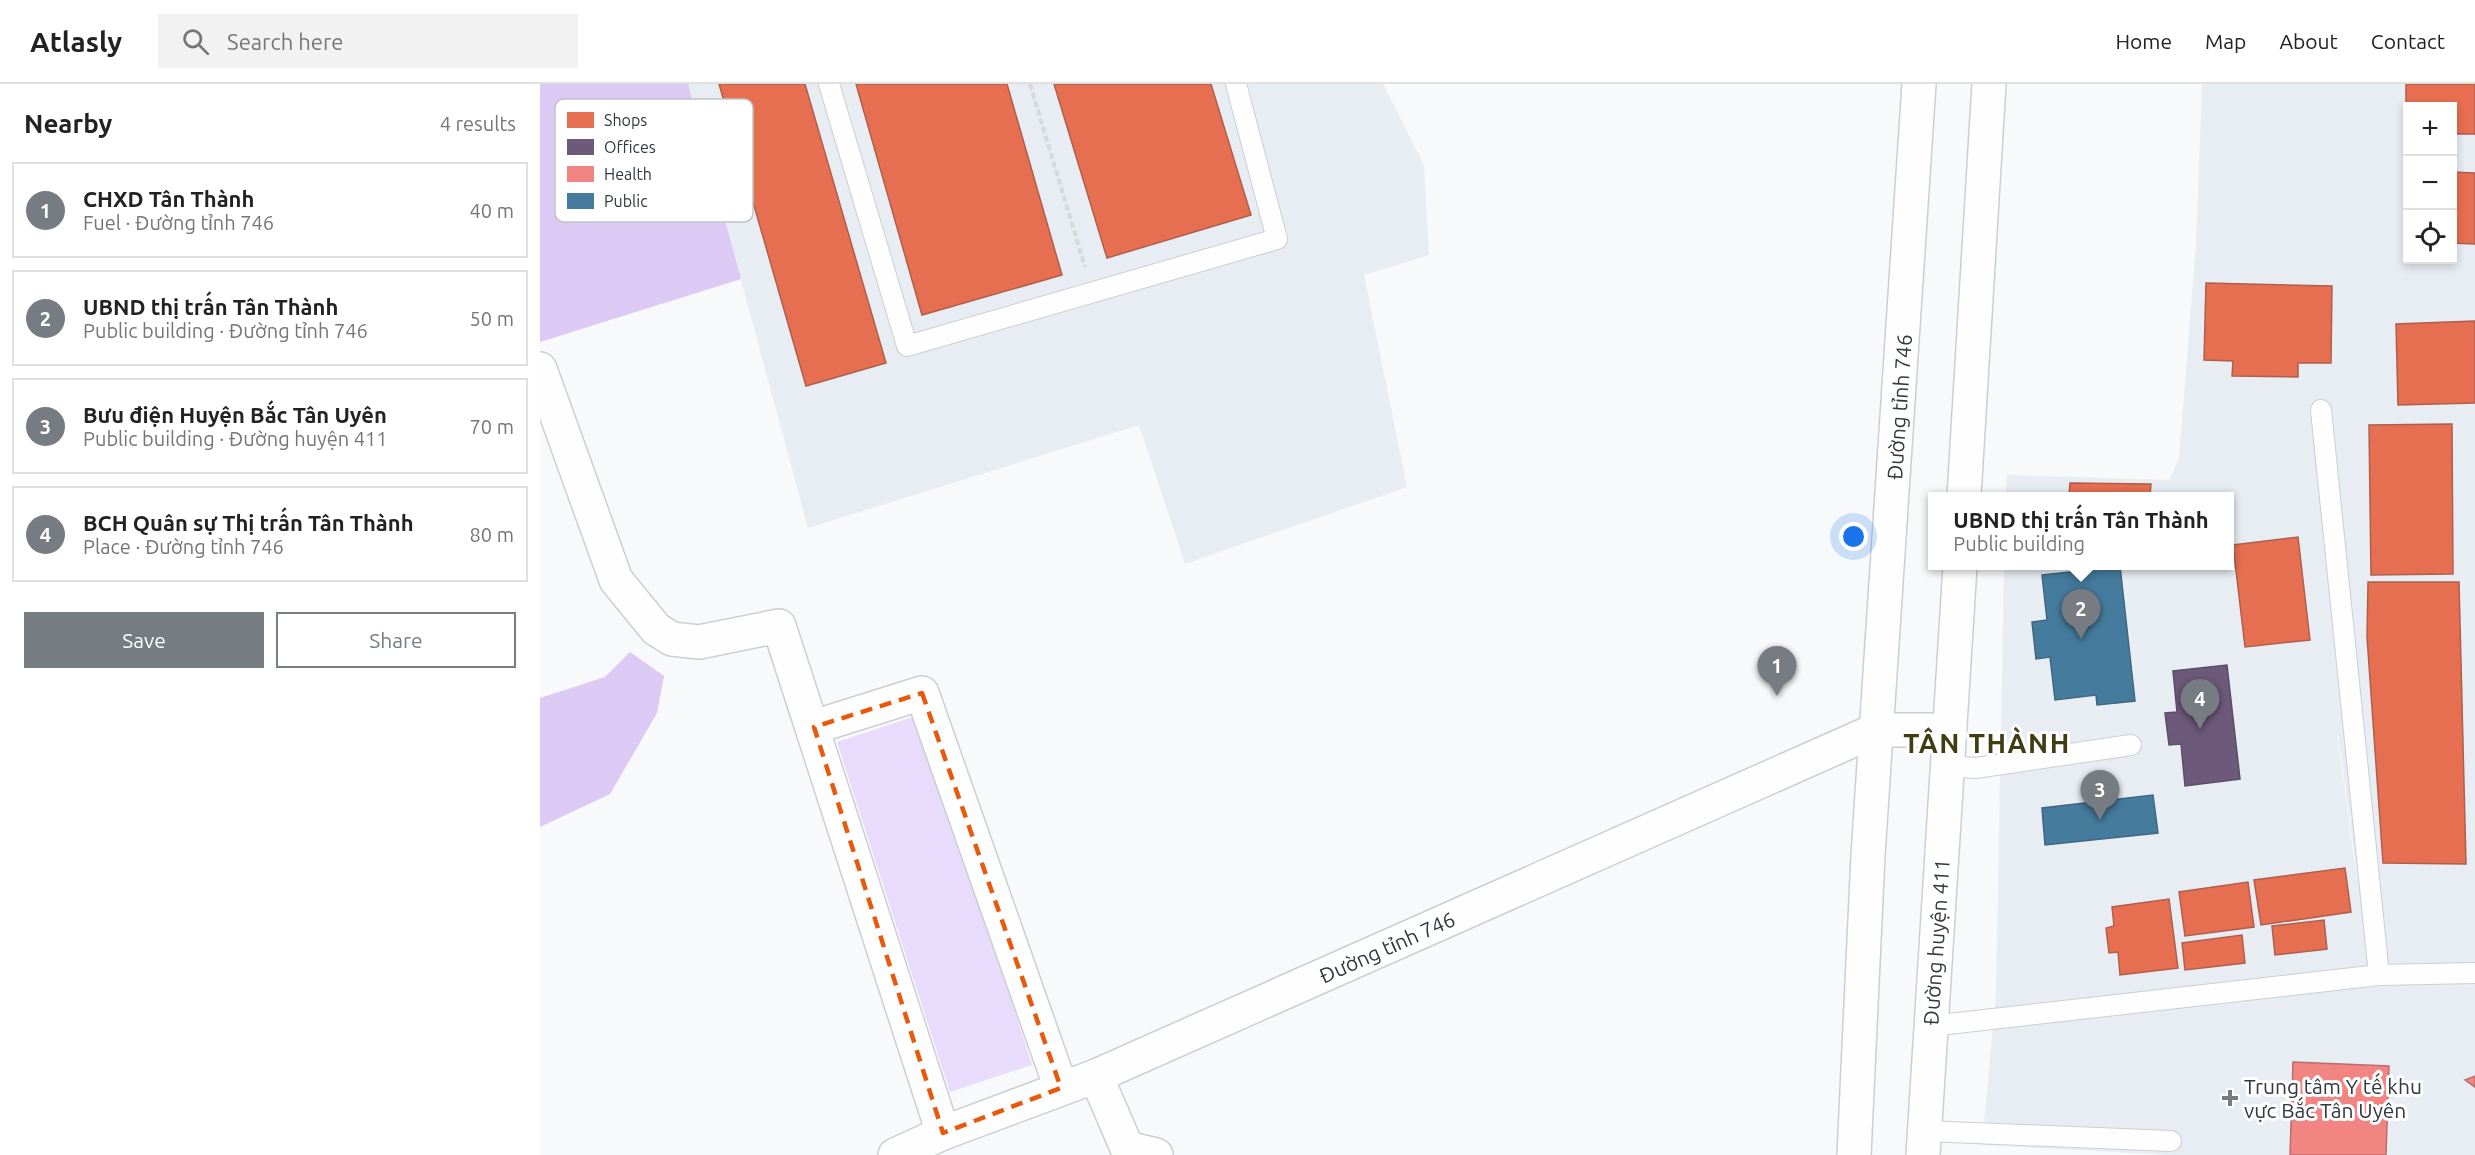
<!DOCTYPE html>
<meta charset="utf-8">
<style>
:root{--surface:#fff;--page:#f2f2f2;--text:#222;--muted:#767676;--line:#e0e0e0;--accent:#767c81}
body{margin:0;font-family:Ubuntu,sans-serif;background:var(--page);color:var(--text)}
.controls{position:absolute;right:18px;top:18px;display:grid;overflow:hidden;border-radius:0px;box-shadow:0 3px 9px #0003}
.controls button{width:54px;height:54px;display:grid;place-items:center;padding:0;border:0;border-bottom:2px solid var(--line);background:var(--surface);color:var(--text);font:30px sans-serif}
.you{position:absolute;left:1314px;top:453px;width:21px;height:21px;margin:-15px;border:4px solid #fff;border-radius:50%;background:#1a73e8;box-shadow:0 0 0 9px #1a73e833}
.badge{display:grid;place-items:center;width:39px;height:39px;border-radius:50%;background:var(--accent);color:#fff;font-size:20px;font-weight:700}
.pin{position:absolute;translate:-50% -50px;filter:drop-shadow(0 2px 3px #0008)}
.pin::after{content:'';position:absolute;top:32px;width:21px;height:18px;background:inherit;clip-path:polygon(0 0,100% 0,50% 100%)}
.popup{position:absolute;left:1388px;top:408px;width:306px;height:78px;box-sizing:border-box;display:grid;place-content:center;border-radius:0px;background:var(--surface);filter:drop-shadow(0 2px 4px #0005);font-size:20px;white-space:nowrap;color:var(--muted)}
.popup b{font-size:22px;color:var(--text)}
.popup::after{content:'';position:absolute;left:50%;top:100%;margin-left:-12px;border:12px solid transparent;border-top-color:var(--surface)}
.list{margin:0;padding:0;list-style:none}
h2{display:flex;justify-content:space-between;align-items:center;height:78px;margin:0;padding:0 24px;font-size:26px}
h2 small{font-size:20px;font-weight:400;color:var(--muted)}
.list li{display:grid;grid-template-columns:39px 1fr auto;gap:18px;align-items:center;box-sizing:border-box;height:96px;margin:0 12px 12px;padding:0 12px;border:2px solid var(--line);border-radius:0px}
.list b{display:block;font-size:22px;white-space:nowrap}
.list p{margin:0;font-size:20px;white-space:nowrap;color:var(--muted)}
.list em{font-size:20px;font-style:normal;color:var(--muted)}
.actions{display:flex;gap:12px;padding:18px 24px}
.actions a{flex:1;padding:14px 0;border:2px solid var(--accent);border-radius:0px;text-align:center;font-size:21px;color:var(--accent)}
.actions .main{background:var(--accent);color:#fff}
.icon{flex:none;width:33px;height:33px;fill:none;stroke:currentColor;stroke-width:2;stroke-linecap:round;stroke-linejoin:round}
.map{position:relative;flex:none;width:1935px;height:1071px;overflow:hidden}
header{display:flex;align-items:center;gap:36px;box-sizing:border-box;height:84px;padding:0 30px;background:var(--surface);border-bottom:2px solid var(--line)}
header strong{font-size:28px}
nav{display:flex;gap:33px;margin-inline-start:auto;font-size:21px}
.search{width:420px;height:54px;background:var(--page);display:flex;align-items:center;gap:15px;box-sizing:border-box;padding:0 21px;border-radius:0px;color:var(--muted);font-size:22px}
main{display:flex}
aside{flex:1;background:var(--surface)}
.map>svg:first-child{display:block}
</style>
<header>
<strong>Atlasly</strong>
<div class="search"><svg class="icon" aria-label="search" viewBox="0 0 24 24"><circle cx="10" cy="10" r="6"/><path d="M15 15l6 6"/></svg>Search here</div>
<nav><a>Home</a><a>Map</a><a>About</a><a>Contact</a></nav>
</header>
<main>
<aside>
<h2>Nearby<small>4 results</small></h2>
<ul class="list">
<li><span class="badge">1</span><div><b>CHXD Tân Thành</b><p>Fuel · Đường tỉnh 746</p></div><em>40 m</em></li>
<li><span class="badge">2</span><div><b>UBND thị trấn Tân Thành</b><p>Public building · Đường tỉnh 746</p></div><em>50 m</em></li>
<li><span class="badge">3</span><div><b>Bưu điện Huyện Bắc Tân Uyên</b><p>Public building · Đường huyện 411</p></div><em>70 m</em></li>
<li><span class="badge">4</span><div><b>BCH Quân sự Thị trấn Tân Thành</b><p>Place · Đường tỉnh 746</p></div><em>80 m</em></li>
</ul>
<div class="actions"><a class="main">Save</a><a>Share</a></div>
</aside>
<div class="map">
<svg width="1935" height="1071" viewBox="0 0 1935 1071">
<rect width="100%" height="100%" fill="#f7f9fb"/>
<!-- built -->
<path fill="#e7edf3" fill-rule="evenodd" d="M148 0H843L884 81 889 171 824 191 867 403 645 480 599 341 268 444Z
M1662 0H1935V1071H1631L1442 1061 1456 911 1464 482H1690V412H1466L1467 391 1629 396 1639 375 1656 160ZM1868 22H1912V176H1868ZM1798 651 1815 774 1818 802 1797 651Z"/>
<!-- green -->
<path fill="#e8dbfb" d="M379 631 492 981 410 1008 297 658Z"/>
<!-- forest -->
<path fill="#dcc9f4" d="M0 0H148L201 195 0 258Z
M90 568 124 592 117 629 70 710 0 743V614L65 593Z"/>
<!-- shops -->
<path fill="#e76f51" stroke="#b05e4c" stroke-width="1.5" d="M179 0H265L346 279 266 302Z
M316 0H467L522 191 382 231Z
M514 0H671L711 131 567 174Z
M1866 0H1935V50H1912V22H1868L1866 49Z
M1912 88 1935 89V160L1912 159Z
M1666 199 1792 202 1791 279H1758V293L1692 292 1693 277 1664 276Z
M1935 237V319L1858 321 1856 240Z
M1912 340 1913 490 1831 491 1829 341Z
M1530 399 1611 400 1610 412H1529Z
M1758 453 1770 556 1705 563 1693 461Z
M1828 498H1919L1926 780 1843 779 1827 553Z
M1805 784 1811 828 1721 841 1714 796Z
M1708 798 1714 843 1645 852 1639 808Z
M1629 815 1638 884 1580 891 1578 868 1569 869 1566 844 1574 842 1572 823Z
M1784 836 1787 865 1735 871 1732 842Z
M1702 851 1705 879 1645 886 1642 859Z"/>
<!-- offices -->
<path fill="#6d597a" stroke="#5b4f68" stroke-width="1.5" d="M1687 581 1700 695 1645 702 1641 660 1629 661 1625 629 1637 628 1633 587Z"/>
<!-- health -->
<path fill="#f28482" stroke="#b86d6e" stroke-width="1.5" d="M1753 978 1849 982 1846 1071H1750Z
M1935 992V1003L1925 996Z"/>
<!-- public -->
<path fill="#457b9d" stroke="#3f6781" stroke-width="1.5" d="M1539 482H1580L1595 617 1557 621 1556 611 1515 616 1510 573 1496 575 1492 538 1507 536 1502 491 1540 487Z
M1613 711 1618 749 1505 761 1502 724Z"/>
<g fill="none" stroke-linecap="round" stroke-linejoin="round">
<defs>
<path id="lane" d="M289 0 367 262 737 155 696 0
M1781 326 1839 891
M1408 682 1436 684 1591 661
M1391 942 1839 891 1935 889
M1385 1047 1631 1057"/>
<path id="street" d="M0 285 76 496 116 545 132 555 159 558 239 542 403 1049
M274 643 382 609 521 1004
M556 992 587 1064 616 1071"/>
<path id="secondary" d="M1424 412 1449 0
M355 1071 403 1049 556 992 1336 646H1410
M1314 1071 1328 771 1379 0
M1383 1071 1420 482"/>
</defs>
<!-- lane casing -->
<use href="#lane" stroke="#cbcfd3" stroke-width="22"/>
<!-- street casing -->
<use href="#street" stroke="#cbcfd3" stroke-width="36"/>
<!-- secondary casing -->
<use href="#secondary" stroke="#cbcfd3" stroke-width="36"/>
<!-- path -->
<path stroke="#d8d9da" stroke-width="4" stroke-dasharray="6 3" stroke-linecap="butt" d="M490 0 545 183"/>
<!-- lane -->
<use href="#lane" stroke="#fefefe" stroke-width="20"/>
<!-- street -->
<use href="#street" stroke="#fefefe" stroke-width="33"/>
<!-- secondary -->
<use href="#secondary" stroke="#fefefe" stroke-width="33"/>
</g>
<!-- marked area -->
<path fill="none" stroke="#e8590c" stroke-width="4.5" stroke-dasharray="12 8" stroke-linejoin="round" d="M382 609 521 1004 403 1049 274 643Z"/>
<!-- markers -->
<path fill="#767c81" stroke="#fff" stroke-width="2" d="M1687 1005h6v6h6v6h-6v6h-6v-6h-6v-6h6z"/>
<g text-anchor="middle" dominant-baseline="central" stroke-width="6" stroke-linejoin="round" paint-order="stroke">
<!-- street labels -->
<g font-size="21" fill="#31383f" stroke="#fff">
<text transform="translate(1359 323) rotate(-86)">Đường tỉnh 746</text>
<text transform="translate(1396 858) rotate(-86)">Đường huyện 411</text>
<text transform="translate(847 863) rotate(-24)">Đường tỉnh 746</text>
</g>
<!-- poi labels -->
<g font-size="21" fill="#31383f" stroke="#fff" text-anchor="start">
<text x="1704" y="1002">Trung tâm Y tế khu<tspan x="1704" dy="24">vực Bắc Tân Uyên</tspan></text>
</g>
<!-- district labels -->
<g font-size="27" font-weight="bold" letter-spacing="1.5" fill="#403d13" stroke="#fff">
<text x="1447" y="659">TÂN THÀNH</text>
</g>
</g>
<!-- legend -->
<rect x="15" y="15" width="198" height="123" rx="9" fill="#fff" stroke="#c1c3c5" stroke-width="1.5"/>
<rect x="27" y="28" width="27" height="16" fill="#e76f51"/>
<rect x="27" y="55" width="27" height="16" fill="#6d597a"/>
<rect x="27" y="82" width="27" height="16" fill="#f28482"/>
<rect x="27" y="109" width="27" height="16" fill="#457b9d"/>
<g font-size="16" fill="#31383f">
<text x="64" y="42">Shops</text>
<text x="64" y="69">Offices</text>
<text x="64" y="96">Health</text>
<text x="64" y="123">Public</text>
</g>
</svg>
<div class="controls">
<button>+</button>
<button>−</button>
<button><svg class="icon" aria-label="locate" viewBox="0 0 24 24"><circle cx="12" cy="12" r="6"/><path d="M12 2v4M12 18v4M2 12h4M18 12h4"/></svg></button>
</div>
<div class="you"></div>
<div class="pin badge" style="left:1237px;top:612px">1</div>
<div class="pin badge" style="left:1541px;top:555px">2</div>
<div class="popup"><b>UBND thị trấn Tân Thành</b>Public building</div>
<div class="pin badge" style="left:1560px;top:736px">3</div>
<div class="pin badge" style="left:1660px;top:645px">4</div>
</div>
</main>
